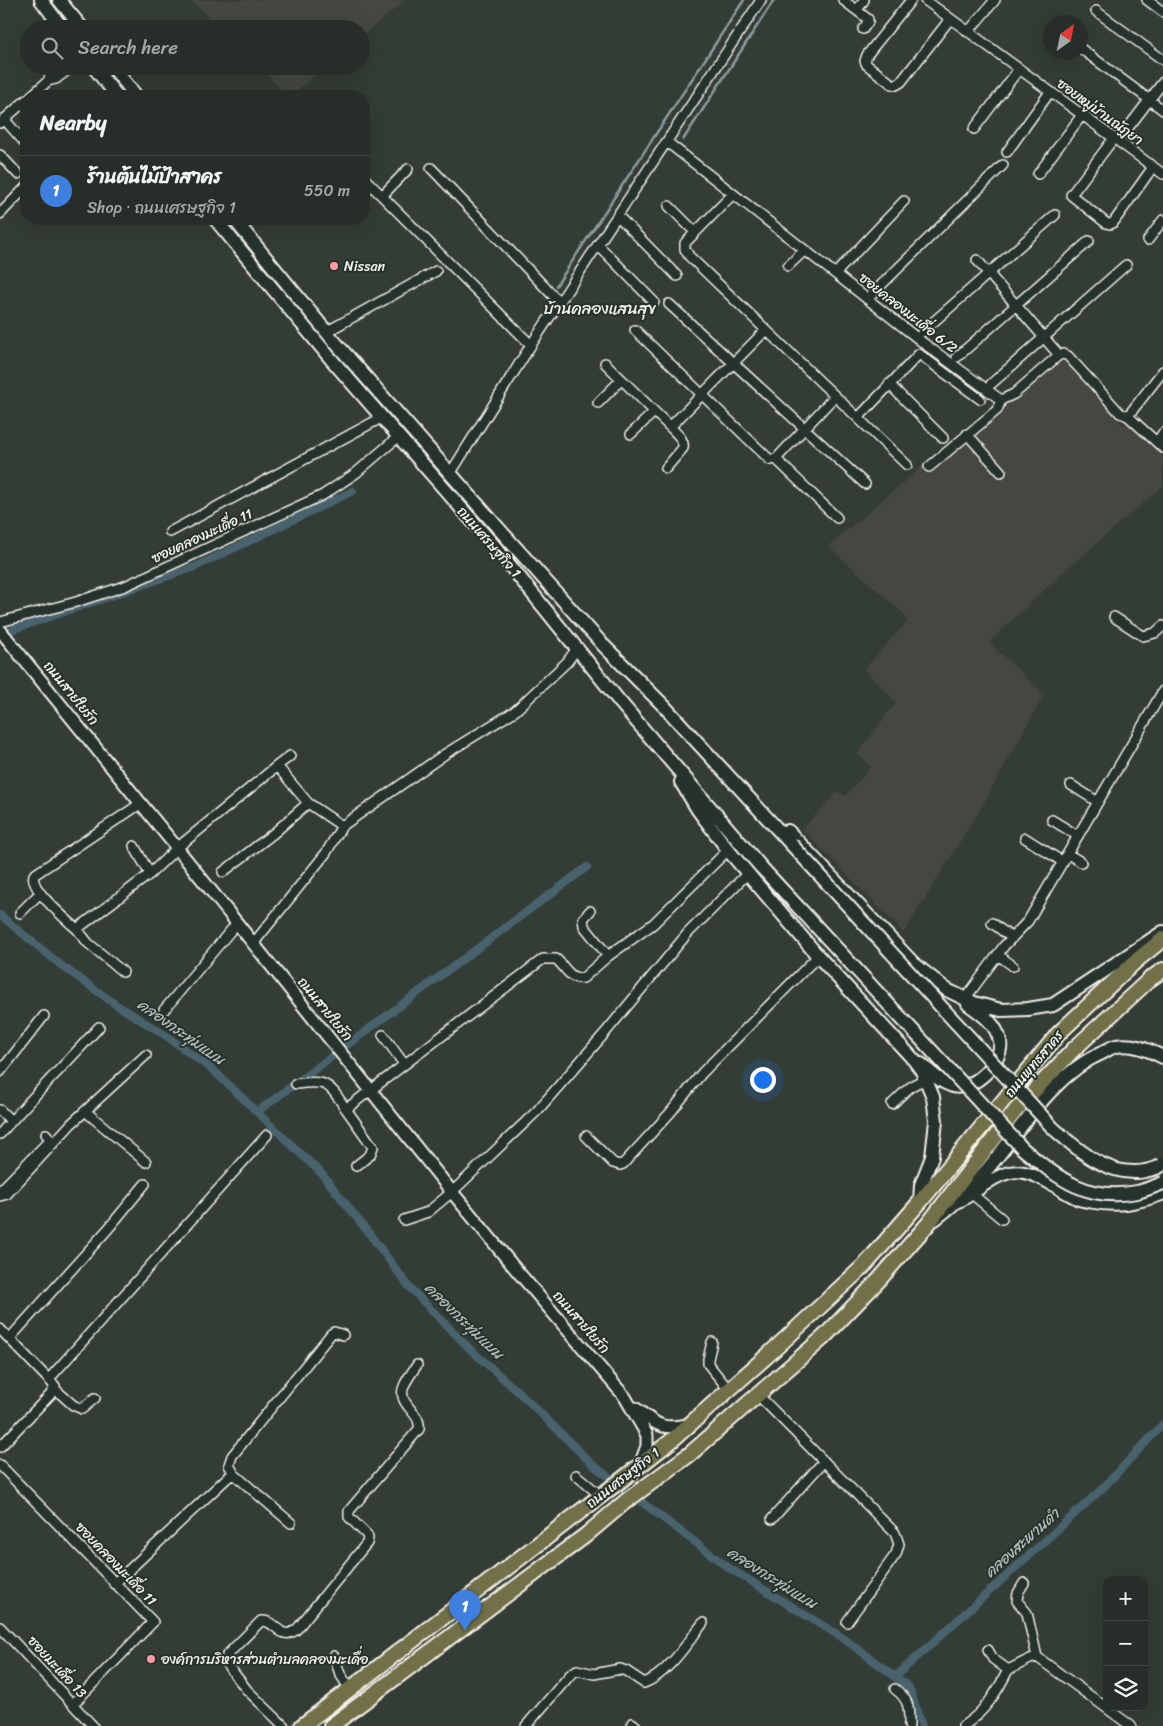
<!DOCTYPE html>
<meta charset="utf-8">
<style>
:root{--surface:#272d28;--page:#333934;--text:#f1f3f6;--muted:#a4a8a8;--line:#434945;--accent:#95b2f1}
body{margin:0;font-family:Sriracha,"Playpen Sans Thai",sans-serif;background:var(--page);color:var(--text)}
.controls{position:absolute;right:15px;bottom:15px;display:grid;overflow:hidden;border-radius:10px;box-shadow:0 5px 20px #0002}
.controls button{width:45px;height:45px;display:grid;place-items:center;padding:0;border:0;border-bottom:1px solid var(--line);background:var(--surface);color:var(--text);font:25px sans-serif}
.compass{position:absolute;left:1043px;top:15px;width:45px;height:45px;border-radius:50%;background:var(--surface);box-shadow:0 5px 20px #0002;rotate:33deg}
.you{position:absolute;left:762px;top:1079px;width:18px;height:18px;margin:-12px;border:4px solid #fff;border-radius:50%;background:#1a73e8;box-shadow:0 0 0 8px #1a73e833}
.badge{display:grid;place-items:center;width:32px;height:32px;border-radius:50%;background:var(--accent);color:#fff;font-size:16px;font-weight:700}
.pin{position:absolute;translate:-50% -41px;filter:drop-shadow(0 1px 2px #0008)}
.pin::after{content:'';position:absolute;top:26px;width:18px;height:15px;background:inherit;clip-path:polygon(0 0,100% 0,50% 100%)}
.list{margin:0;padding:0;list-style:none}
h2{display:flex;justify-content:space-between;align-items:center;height:65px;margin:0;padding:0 20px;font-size:21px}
h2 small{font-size:16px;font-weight:400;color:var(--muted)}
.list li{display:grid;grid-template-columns:32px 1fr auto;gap:15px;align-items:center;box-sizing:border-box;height:70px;padding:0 20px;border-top:1px solid var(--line)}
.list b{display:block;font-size:19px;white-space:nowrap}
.list p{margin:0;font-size:16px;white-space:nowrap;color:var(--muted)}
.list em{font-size:16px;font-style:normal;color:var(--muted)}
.icon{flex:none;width:28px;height:28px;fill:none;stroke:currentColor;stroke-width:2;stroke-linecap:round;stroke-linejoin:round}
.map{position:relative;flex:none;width:1163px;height:1726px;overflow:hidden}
.search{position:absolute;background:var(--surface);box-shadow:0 5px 20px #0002;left:20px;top:20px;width:350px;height:55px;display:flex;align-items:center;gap:12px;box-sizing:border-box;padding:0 18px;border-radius:28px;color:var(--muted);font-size:19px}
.panel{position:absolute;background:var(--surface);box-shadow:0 5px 20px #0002;left:20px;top:90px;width:350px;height:135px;border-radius:20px}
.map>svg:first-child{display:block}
</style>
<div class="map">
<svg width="1163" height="1726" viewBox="0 0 1163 1726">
<rect width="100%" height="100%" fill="#343c36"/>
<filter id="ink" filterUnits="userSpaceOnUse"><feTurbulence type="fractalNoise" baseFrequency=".02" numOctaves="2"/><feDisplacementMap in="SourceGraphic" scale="10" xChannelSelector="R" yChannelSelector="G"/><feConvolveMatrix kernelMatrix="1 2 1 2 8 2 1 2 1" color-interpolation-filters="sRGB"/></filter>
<g filter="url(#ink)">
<!-- built -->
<path fill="#454740" d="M191 0H406L361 37V29H220Z
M258 66H325L290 96H288Z
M1062 358 1123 425 1127 423 1163 456V486L1062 573 989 642 1044 695 985 801 904 933 802 829 838 791 845 796 871 767 857 754 896 702 864 669 907 622 904 614 828 546 996 404Z"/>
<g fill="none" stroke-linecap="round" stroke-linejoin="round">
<!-- stream -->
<path stroke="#8d9c9f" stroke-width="2.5" d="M683 140 774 0
M556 286 744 0"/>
<!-- canal -->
<path stroke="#49646e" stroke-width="8" d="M0 634 195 567 353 491
M0 915 62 966 118 1006 165 1035 214 1071 322 1174 368 1232 410 1288 471 1350 525 1398 593 1465 729 1568 843 1638 909 1687 922 1726
M257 1112 587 867
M895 1677 1102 1489 1163 1424"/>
<defs>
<path id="minor" d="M843 0 868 19V22L863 29
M911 0 867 55 865 61 867 65 892 84 896 85 901 82 950 19
M925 0 1163 174
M1147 0 1163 12
M860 6 864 0
M1096 11 1163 60
M968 32 995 0
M1080 48 1163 110
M48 81 56 79 73 66
M31 96 48 81 51 73 56 66
M4 119 26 144
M0 123 26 100
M974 129 1019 69
M1114 138 1071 195 1106 223 1110 224 1113 223 1153 167
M1118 141 1163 82
M667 142 926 345 1001 400 1014 394 1059 355 1064 354 1068 356 1120 413 1128 416 1163 448
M1007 152 1050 92
M0 155 18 174
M431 168 560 303
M1038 174 1082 115
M364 178 531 345
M733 194 685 243V249L689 256 907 465
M382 196 408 169
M669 206 695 232
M0 214 26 187
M618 216 677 276
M1148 240 1163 220
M598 245 654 302
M977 260 1059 355
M788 266 805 250
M836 273 904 201
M867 299 1003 165
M669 304 865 484
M635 330 770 460 776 459 835 396
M326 332 436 271
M922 332 1055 215
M957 357 1089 241
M605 363 670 427 765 331
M889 384 943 438
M991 384 1126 265
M598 403 621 380
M1128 416 1163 371
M858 418 919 354 980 399
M631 434 654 412
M967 434 1001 472
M1157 442 1163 433
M776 459 837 518
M929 467 997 410 1001 400
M666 468 683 448C685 440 676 433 670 427
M450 474 531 345 761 0
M170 532 381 418
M1114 617 1143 636 1155 633 1163 626
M0 622 76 602 125 586 323 495 356 473 398 437
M290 756 277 766 308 803 342 826
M1071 785 1098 802
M1052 820 1078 836
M1025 838 1063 862
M134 846 150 874
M1068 854 1081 862
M223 872 274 833 308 803
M590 911 583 919 584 926 608 956
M20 913 40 893
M992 923 1012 938
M77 929C66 919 29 889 34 875L140 804
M253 944 326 853 342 826 445 754 515 711 567 662 578 647
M998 955 1013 966
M123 972 88 943 77 929 150 874 177 848 277 766
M965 999 1004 946 1028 921 1163 691
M164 1010 237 923
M383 1035 404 1064
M0 1072 44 1016
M296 1084C328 1080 328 1083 346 1109
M892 1104C902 1095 912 1082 926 1080
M0 1110 11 1121
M85 1111 146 1162
M0 1134C32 1097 67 1063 99 1027
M586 1136 613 1163 620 1165 623 1164 670 1113 702 1073 818 956
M356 1166 370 1155 373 1147 346 1109 543 959H556C565 966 569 980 583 978L608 956 653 924 728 850
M0 1191 48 1142 50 1139 46 1134
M972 1194 1002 1219
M0 1196 7 1194 71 1124 146 1055
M404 1220 428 1212 452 1192 537 1111 605 1033 687 934 748 873
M0 1329 55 1386 51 1394 0 1447
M10 1338 108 1229 145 1184
M712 1342 708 1359V1364L729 1390
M49 1379 267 1135
M55 1389 73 1405 82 1409 95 1398
M758 1395 895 1533 899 1544 896 1554 847 1622
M0 1465 153 1622 73 1704
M234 1474 291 1523
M576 1475 601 1496
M772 1519 824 1461
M1024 1583 1018 1593 1017 1601 1027 1613 1037 1657 1131 1726
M114 1584 227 1478 234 1474 229 1465 232 1456 331 1334 334 1332 343 1335
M0 1627 93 1726
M988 1650 993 1659 1008 1670 1030 1659 1037 1657
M334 1656 340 1674 350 1689
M895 1689C910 1700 909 1709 909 1726
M632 1723 636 1726
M284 1726 247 1690 226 1663 227 1655 261 1621C276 1619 280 1643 297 1629L367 1543 368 1538 367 1535 349 1517V1511L419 1429C422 1412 396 1405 404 1386 407 1379 412 1372 417 1365
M526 1726 570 1675 577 1670 594 1674 620 1669 626 1671 644 1683C667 1675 688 1642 703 1623
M963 1726C985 1712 997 1692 1008 1670"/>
<path id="tertiary" d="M0 630 177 848 452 1192 513 1266 625 1397 647 1435V1446L640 1465
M960 1201C977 1192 995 1174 1013 1172 1034 1169 1058 1190 1076 1198 1081 1201 1086 1201 1091 1202 1118 1207 1138 1203 1163 1194
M635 1408C658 1425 660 1431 690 1424"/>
<path id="secondary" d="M41 0 63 29
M59 0 83 29
M93 66 117 96
M112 66 136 96
M215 219 331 359 496 548 620 702 761 867
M234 219 334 341 499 529 604 646 664 706 791 844
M681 782 698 810 728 850 818 956 914 1060 922 1071 933 1097 936 1121 932 1157 921 1185 920 1202
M788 831 913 963 947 990 974 1003 1001 1010 1028 1009 1053 1005 1163 932
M921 1064C930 1072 940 1082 953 1086 973 1092 1004 1061 1000 1041 996 1023 982 1014 968 1004
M935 1219C954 1205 970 1189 985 1172 1019 1132 1053 1074 1102 1053 1106 1051 1111 1047 1116 1046 1134 1043 1148 1050 1163 1057"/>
<path id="primary" d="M302 1726 629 1474 671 1441 767 1356 865 1265 920 1202 1059 1033 1137 960 1163 939
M331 1726 586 1535 626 1501 690 1454 824 1337 877 1282 928 1224 1016 1110 1074 1049 1150 979 1163 970"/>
</defs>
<!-- minor casing -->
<use href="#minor" stroke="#f4f1e8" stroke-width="12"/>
<!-- tertiary casing -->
<use href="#tertiary" stroke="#f4f1e8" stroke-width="15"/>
<!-- secondary casing -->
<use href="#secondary" stroke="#f4f1e8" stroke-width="16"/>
<!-- primary casing -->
<use href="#primary" stroke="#f4f1e8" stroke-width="18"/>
<!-- minor -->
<use href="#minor" stroke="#26332d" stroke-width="9"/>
<!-- tertiary -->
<use href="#tertiary" stroke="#26332d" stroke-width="11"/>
<!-- secondary -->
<use href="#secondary" stroke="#26332d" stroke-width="12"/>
<!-- primary -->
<use href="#primary" stroke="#71704a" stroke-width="14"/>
<defs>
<path id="secondary-bridge" d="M791 844 1053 1128C1078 1150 1109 1178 1145 1171 1152 1169 1158 1169 1163 1164
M761 867 1023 1149C1059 1179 1088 1202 1137 1192 1146 1190 1155 1186 1163 1183"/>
</defs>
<!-- secondary-bridge casing -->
<use href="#secondary-bridge" stroke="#f4f1e8" stroke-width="16" stroke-linecap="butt"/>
<!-- secondary-bridge -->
<use href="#secondary-bridge" stroke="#26332d" stroke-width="12"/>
</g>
</g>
<!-- markers -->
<g fill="#ff9aa2" stroke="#26332d" stroke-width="2">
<circle cx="334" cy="266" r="5"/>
<circle cx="151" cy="1659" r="5"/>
</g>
<g text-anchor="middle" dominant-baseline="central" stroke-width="4" stroke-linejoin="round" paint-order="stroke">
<!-- street labels -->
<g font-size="14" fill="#f4f1e8" stroke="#26332d">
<text transform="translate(1100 112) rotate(36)">ซอยหมู่บ้านณัฏยา</text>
<text transform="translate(908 313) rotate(38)">ซอยคลองมะเดื่อ 6/2</text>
<text transform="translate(202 536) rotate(-25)">ซอยคลองมะเดื่อ 11</text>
<text transform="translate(489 542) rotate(49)">ถนนเศรษฐกิจ 1</text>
<text transform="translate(71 693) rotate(51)">ถนนสายใยรัก</text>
<text transform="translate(325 1009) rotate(51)">ถนนสายใยรัก</text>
<text transform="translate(1034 1064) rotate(-50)">ถนนพุทธสาคร</text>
<text transform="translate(581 1322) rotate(49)">ถนนสายใยรัก</text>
<text transform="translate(623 1478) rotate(-38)">ถนนเศรษฐกิจ 1</text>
<text transform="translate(116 1564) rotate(46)">ซอยคลองมะเดื่อ 11</text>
<text transform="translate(57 1667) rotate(47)">ซอยมะเดื่อ 13</text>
</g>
<!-- poi labels -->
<g font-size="14" fill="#f4f1e8" stroke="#26332d" text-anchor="start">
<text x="344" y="266">Nissan</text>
<text x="161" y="1659">องค์การบริหารส่วนตำบลคลองมะเดื่อ</text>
</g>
<!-- water labels -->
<g font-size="15" font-style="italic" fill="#b0b9b7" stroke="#26332d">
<text transform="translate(181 1032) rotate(35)">คลองกระทุ่มแบน</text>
<text transform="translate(464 1321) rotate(44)">คลองกระทุ่มแบน</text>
<text transform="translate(1022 1543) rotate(-42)">คลองสะพานดำ</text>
<text transform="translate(772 1578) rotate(32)">คลองกระทุ่มแบน</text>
</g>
<!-- quarter labels -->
<g font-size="16" fill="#f4f1e8" stroke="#26332d">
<text x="600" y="308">บ้านคลองแสนสุข</text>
</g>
</g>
</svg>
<div class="controls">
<button>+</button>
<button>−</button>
<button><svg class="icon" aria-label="layers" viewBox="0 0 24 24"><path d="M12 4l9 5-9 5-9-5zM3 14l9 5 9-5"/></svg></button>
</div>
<svg class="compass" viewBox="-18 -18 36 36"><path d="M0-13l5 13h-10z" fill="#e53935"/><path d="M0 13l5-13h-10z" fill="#a4a8a8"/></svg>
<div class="you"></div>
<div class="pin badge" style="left:465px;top:1631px;background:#3f7fe0">1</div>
<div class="search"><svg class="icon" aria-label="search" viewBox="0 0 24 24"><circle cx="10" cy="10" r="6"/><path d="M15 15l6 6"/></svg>Search here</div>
<section class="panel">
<h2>Nearby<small></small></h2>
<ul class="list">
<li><span class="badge" style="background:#3f7fe0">1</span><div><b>ร้านต้นไม้ป้าสาคร</b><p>Shop · ถนนเศรษฐกิจ 1</p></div><em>550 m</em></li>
</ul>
</section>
</div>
